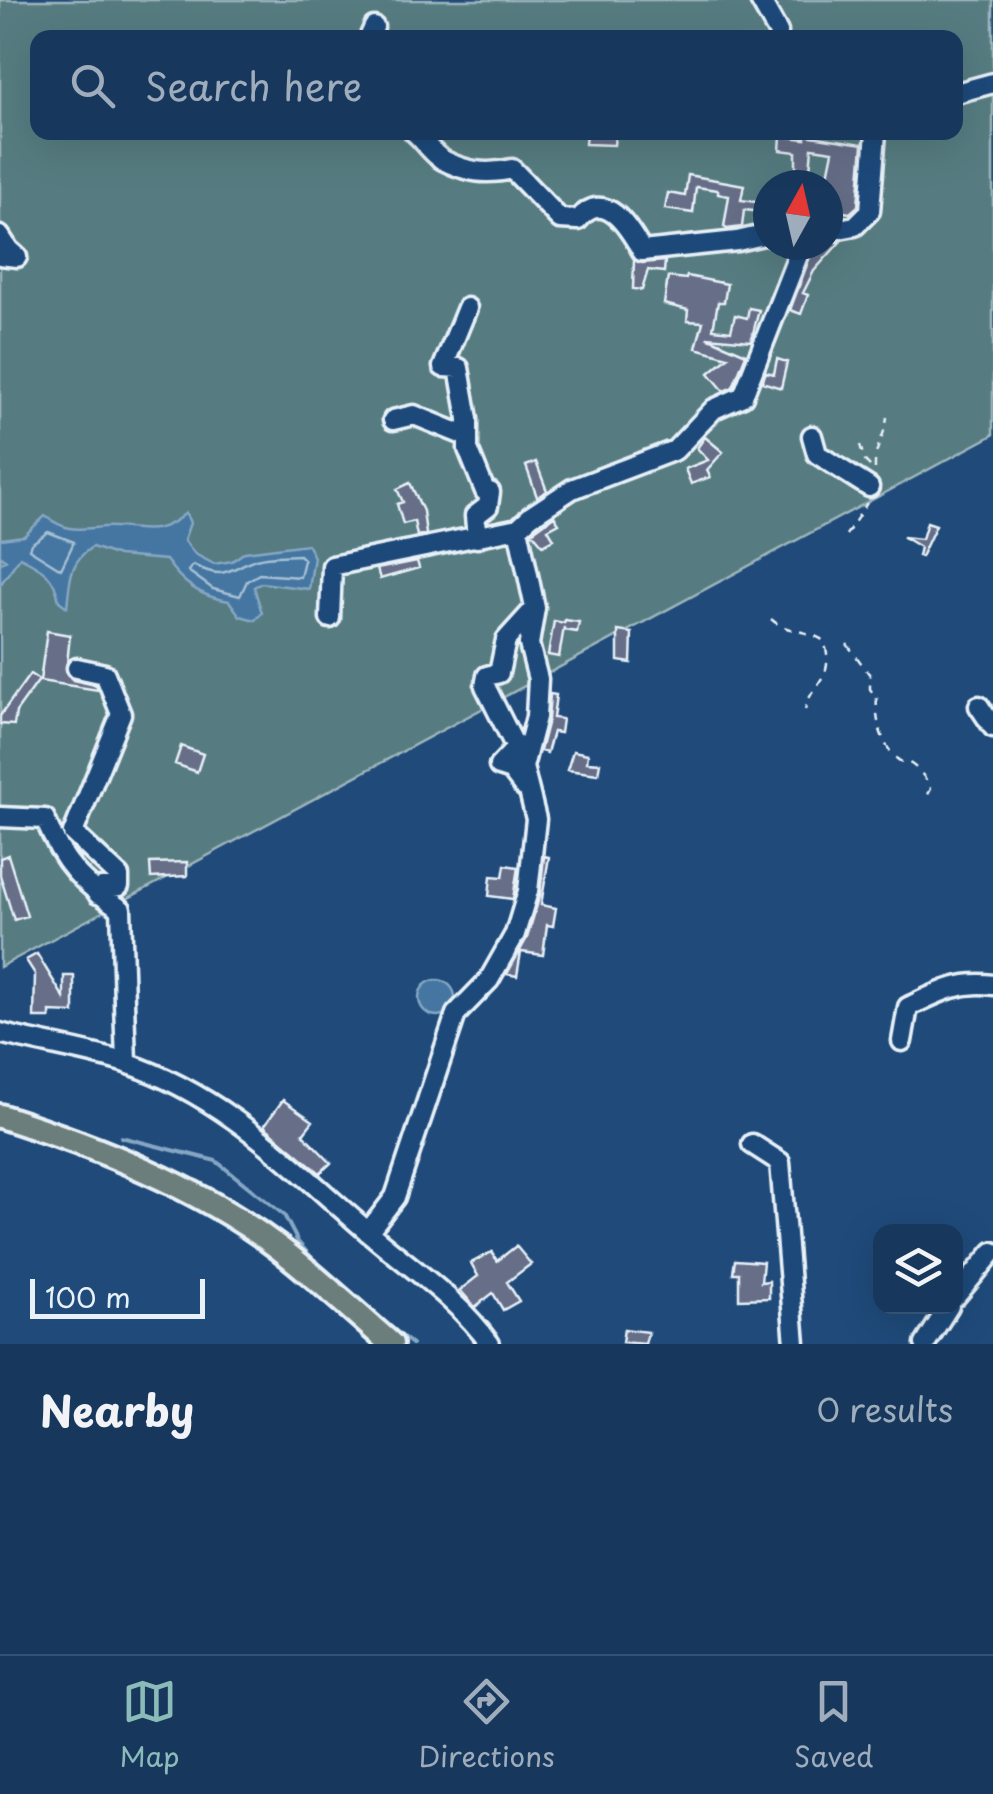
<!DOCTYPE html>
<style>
:root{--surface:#17385c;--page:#244365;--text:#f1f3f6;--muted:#9eacbb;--line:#365272;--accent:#8bbbb9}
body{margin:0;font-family:"Playpen Sans",sans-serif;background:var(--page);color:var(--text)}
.controls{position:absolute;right:30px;bottom:30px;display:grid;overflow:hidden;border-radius:20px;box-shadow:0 10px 40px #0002}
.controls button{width:90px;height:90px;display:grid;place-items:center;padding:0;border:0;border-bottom:2px solid var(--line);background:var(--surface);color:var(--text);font:50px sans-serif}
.compass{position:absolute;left:753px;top:170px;width:90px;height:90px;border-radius:50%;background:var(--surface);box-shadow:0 10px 40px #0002;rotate:8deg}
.scale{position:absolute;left:30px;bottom:25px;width:175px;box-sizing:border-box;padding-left:10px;border:5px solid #e8f1f8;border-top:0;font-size:28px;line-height:35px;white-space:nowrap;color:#e8f1f8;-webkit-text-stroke:8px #1f4a7a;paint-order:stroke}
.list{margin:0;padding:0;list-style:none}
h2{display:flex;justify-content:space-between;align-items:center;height:130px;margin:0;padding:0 40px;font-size:42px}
h2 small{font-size:32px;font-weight:400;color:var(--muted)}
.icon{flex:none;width:55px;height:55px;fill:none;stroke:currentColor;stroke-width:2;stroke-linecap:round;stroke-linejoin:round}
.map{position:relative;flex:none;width:993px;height:1344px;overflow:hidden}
.search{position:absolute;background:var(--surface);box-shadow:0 10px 40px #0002;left:30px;right:30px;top:30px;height:110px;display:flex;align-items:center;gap:25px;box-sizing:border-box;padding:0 35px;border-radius:20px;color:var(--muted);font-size:38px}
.sheet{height:310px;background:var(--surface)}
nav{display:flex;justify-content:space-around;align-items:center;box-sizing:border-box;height:140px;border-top:2px solid var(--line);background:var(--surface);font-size:28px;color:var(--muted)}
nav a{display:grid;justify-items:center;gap:5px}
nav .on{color:var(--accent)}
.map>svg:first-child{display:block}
</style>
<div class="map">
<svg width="993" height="1344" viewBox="0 0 993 1344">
<rect width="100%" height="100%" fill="#1f4a7a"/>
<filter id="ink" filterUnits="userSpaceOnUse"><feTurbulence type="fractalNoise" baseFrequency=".01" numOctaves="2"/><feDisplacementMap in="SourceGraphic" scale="20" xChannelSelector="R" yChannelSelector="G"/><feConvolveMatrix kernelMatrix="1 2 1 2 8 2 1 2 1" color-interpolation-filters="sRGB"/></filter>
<g filter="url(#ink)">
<!-- green -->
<path fill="#567c81" stroke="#9fb6bc" stroke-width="2.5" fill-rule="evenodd" d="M0 0H993V435L0 967ZM38 38H956V132H38ZM768 185H828V245H768Z"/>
<!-- water -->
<path fill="#4476a1" stroke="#86a7c4" stroke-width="2.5" d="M186 513 190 523 184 540 195 554 214 564 232 561 245 552 307 544 314 557 309 589 262 583 254 587 262 613 255 620 240 616 229 601C200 597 182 583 166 560L118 556 92 547C69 562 70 580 67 607L59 601C54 575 44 569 20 557L0 585V564L6 560 0 555V539L24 536 45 516C69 533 77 529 104 527 140 525 152 541 186 513Z
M419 998a18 18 0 1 1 36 0a18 18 0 1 1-36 0Z"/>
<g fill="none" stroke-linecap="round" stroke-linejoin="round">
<!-- shore -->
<path stroke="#a6c0d5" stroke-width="2.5" d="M48 532 74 542 61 569 29 549 31 544Z
M299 555 304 560 300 577 259 574 247 581 240 596 213 589 188 571 193 565C220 578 224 574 248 562 263 555 283 556 299 555Z"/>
<!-- stream -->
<path stroke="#86a7c4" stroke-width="4" d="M121 1137 216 1161 284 1215 298 1242 321 1268
M370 1311 412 1344"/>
</g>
<!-- building -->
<path fill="#666e88" stroke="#e8f1f8" stroke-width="2.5" d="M586 132 615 135 614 145 585 144Z
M805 135 863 144 858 206 850 213 828 210 831 185H826L833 151 812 148 809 181 796 180V152L780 150 781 136 805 139Z
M688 175 744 185 741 200 763 203 762 212 744 210 742 227 727 229 724 227 729 196 718 194V190L696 187 693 213 665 209 668 193 685 196Z
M841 241 814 271 803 293 808 295 801 314 790 310 814 246 825 248 828 243Z
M634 260 642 263 665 261 664 272 648 270 642 290 633 289Z
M687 276 727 284 724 302H718L713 329 731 331 735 315 747 318 749 308 759 310 751 341 707 337 746 354 733 387 724 391 709 373 728 357 696 348 703 322 687 321 688 310 664 304 668 277 686 279Z
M777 359 787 362 781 388 762 382 766 372 774 374Z
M705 437 723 452 707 470 710 477 691 484 685 469 708 460 697 448Z
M536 462 547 491 537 497 526 466Z
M410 483 423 511 426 534 417 536 414 521 403 524 397 504 403 502 397 489Z
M554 516 559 523 548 529 554 539 543 545 532 532Z
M927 522 936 525 921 557 918 556 920 547 903 537 922 539Z
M417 561 419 568 380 579 377 569Z
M565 620 579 622 577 632 564 630V627L559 657 548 655 554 621 564 623Z
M47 631 70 635 66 673 73 680 96 685 98 690 40 681Z
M618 631 632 633 631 663 618 661Z
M30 674 39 680 16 712 14 725 0 724V716Z
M550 694 556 695 553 718 562 719 560 733 553 732 547 753 540 751 548 720Z
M181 746 203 754 197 772 175 764Z
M573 751 588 754 587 762 600 763 598 774 567 770Z
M8 855 27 916 14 920 0 875V858Z
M544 856 549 857 541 905 556 908 553 926 547 925 543 955 521 952 517 976 507 974 527 938 540 895Z
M187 862V876L151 878 150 863Z
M505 865 518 867 513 899 489 896 491 876 503 877Z
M37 954 64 998V976H74V1013L50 1012V1018H34L35 974 26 960Z
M283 1100 313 1121 303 1134 331 1163 320 1173 264 1126Z
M516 1246 531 1264 507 1282 519 1301 503 1310 493 1293 475 1307 460 1290 478 1276 471 1263 492 1252 497 1261Z
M735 1260 763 1262 761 1282 769 1281V1298L739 1299V1273H733Z
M624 1329 648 1332 645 1344 622 1342Z"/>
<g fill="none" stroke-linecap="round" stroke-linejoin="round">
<defs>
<path id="minor" d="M760 0 778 32
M369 38 374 27
M956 93 993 83
M414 132C424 140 432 154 443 160 466 172 486 175 512 169L560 219 578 220C605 187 629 228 642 251L737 241 768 234
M828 231 855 226 870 211 876 132
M0 236 9 250 17 257 0 255
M467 308 443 367 459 368 468 419V449L485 491 490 492 488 506 475 516 477 538
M393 420 414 415 468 437
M812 436 817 454 869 487
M330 618 332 566 518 528
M77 668 105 674 121 714 73 833 119 876V886L102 888 98 894
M979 706 993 727
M524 787 511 770 499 766 516 748 485 686 487 676 499 673 506 640 535 608
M0 817 45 819C63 864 82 883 121 909L126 1063
M0 1033C42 1044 85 1050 126 1063 226 1096 295 1170 373 1236 413 1270 459 1300 490 1344
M902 1041 908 1007C937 993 960 980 993 985
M752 1144 780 1162 795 1344
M368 1232 395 1197 456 1014 489 980 515 934 528 891 536 819 523 767 536 717 538 679 529 644 535 608 518 528 531 516 572 489 675 450 714 409 743 396 802 245
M956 1296 993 1252
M925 1344 949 1306"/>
<path id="major" d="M0 1116C97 1147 198 1186 279 1248 318 1278 354 1312 391 1344"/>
</defs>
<!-- minor casing -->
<use href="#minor" stroke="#e8f1f8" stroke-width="25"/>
<!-- major casing -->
<use href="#major" stroke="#e8f1f8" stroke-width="30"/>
<!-- path -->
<path stroke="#e8f1f8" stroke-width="2.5" stroke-dasharray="8 8" stroke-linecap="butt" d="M860 445 865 461 874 470
M875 469C874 446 884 441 887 417
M846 535 867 503
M771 619C786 633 807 629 824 641 836 678 812 681 805 710
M847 644 870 675V689L877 698C875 719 881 743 896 758 905 766 901 758 911 764 919 769 928 781 931 789L926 798"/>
<!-- minor -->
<use href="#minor" stroke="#1f4a7a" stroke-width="18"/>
<!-- major -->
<use href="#major" stroke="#6c7e7c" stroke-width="22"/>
</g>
</g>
</svg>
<div class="controls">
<button><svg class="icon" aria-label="layers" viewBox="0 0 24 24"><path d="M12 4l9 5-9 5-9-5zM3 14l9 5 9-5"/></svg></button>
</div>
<svg class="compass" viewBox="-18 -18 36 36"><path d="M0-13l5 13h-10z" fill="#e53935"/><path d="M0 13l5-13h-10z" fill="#9eacbb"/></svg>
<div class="scale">100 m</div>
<div class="search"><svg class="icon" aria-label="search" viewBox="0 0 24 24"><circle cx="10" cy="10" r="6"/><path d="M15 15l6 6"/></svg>Search here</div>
</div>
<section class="sheet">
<h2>Nearby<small>0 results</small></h2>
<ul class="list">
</ul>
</section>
<nav>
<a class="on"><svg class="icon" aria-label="map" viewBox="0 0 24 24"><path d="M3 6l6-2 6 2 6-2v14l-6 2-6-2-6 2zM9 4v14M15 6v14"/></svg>Map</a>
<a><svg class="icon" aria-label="directions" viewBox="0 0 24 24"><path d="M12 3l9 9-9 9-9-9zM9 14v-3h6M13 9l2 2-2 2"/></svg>Directions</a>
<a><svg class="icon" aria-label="saved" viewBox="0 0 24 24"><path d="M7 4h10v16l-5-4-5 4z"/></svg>Saved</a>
</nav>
